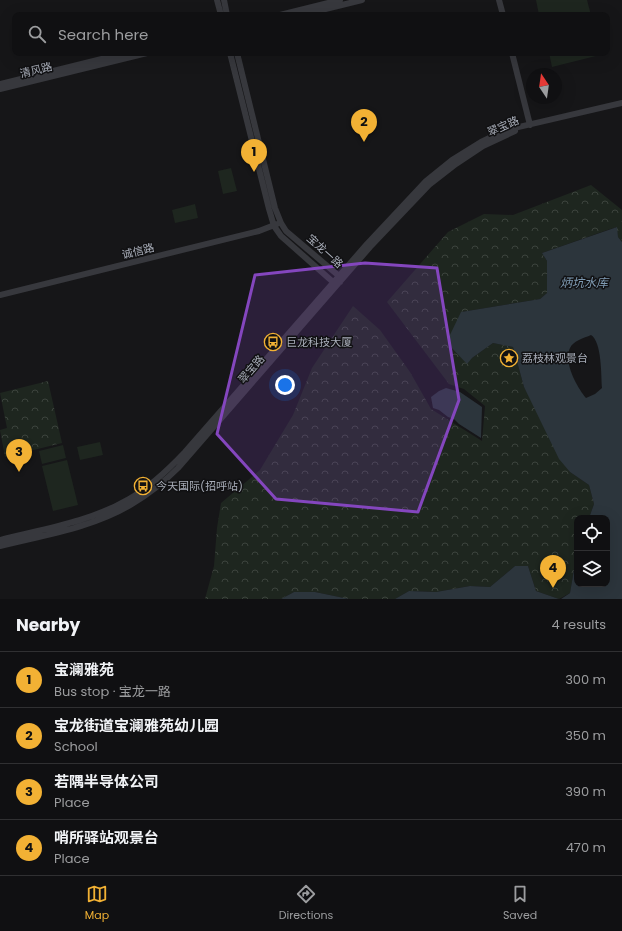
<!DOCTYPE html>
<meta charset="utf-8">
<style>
:root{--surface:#101012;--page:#1e1e20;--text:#f1f3f6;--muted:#9c9d9f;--line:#303032;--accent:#f2b134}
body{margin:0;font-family:Poppins,"Noto Sans SC",sans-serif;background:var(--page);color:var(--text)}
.controls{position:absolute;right:12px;bottom:12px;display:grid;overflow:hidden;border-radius:8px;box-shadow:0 4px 16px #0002}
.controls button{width:36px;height:36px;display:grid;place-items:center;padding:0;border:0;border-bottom:1px solid var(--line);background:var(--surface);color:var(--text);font:20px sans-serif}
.compass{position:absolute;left:526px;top:68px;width:36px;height:36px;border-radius:50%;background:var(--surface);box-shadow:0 4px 16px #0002;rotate:347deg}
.you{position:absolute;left:285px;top:385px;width:14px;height:14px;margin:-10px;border:3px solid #fff;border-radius:50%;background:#1a73e8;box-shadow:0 0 0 6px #1a73e833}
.badge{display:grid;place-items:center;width:26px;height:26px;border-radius:50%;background:var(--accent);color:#111;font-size:13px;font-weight:700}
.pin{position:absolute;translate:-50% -33px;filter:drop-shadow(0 1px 2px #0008)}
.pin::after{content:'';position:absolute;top:21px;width:14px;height:12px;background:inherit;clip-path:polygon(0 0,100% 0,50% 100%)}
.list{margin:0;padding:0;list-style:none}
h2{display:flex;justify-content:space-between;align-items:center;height:52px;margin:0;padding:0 16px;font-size:17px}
h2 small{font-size:13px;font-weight:400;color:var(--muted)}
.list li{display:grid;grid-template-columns:26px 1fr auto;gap:12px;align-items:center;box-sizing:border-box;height:56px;padding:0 16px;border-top:1px solid var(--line)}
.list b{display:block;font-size:15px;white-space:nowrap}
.list p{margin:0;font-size:13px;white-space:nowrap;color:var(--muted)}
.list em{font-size:13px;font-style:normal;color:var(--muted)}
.icon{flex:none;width:22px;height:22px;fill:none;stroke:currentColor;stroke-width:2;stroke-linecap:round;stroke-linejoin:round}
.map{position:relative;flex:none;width:622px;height:599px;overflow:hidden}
.search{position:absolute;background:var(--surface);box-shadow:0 4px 16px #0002;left:12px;right:12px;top:12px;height:44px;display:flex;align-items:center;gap:10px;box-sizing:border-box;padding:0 14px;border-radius:8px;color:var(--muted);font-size:15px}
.sheet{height:276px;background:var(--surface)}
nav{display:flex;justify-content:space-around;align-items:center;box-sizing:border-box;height:56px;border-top:1px solid var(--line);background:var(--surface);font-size:11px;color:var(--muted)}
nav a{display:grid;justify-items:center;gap:2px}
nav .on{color:var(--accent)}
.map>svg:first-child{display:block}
</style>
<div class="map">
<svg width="622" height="599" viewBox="0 0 622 599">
<defs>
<pattern id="forest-crowns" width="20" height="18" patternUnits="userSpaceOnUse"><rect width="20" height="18" fill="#1e261f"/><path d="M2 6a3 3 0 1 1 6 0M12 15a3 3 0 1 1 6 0" fill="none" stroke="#3c433d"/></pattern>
</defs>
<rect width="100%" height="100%" fill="#161618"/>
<!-- green -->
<path fill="#1e261f" d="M536 0H587L591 15H539Z
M549 53H600V55L552 67Z
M231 168 237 191 223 194 218 171Z
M195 204 198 218 175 223 172 210Z
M100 442 103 455 80 460 77 447Z
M63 445 66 458 42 464 39 451Z
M67 460 78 505 53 511 42 466Z"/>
<!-- forest -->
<path fill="url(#forest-crowns)" d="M591 185 622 210V242L618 237 616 227 542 253 547 261V293L540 299 461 312 472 358 493 343 513 347 524 387 570 472 589 485 594 504 589 518H577V552L570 593 559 599 536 591 528 566H515L490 587 470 586 436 592 409 591 395 599H349L315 592H294L281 599H205L214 566 217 528 221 503 260 470 293 415 312 368 353 306 380 330 410 372 431 409 482 441 485 406 464 389 449 384 387 302 448 232 484 214 513 215Z
M48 381 62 443 5 457 0 430 7 428 0 393Z"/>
<!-- water -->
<path fill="#2c353c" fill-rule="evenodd" d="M617 227 618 237 622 242V599H561L570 593 577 552V584H607V518H589L594 504 589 485 570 472 559 459 524 387 513 347 493 343 472 358 467 364 449 345 448 339 461 312 540 299 547 293V261L542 253ZM591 335C602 342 601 375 602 388L595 394 586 398C577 387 563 362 570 348 573 341 584 338 591 335Z
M446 388 460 392 482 407 481 438 459 424 454 419 448 417 439 410 433 408 431 397 439 391Z
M515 566H528L536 591 559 599H395L409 591 436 592 470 586 490 587Z
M294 592H315L349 599H281Z"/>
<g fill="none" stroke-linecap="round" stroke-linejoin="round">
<!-- minor -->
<path stroke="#37383d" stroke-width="6" d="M217 0 221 15
M224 0 227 15
M499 0 503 15
M280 15 340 0
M301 15 362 0
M230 53 269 209 274 226 281 236 333 282H340L339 276 286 231 281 223 275 208 237 53
M512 53 530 125
M0 84 126 53
M0 89 147 53
M0 295 259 231 277 224
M0 540C43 529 90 522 129 499 150 487 168 470 185 452L367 244 426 181 452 160 481 142 506 130 622 103
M0 546C44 535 92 528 132 504 149 494 164 482 178 468L370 247 429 185 456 164 483 146 515 131"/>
</g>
<!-- marked area -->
<path fill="#8446be" fill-opacity="0.2" stroke="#8446be" stroke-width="3" stroke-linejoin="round" d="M365 263 437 268 459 400 418 512 276 499 217 434 255 275Z"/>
<!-- icons -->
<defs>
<symbol id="bus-ring" viewBox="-11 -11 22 22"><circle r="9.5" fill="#111113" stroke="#f2b134" stroke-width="1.5"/><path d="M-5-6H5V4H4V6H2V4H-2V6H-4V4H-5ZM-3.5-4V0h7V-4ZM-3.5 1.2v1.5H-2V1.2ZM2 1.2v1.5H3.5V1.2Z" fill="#f2b134"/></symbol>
<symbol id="sight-ring" viewBox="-11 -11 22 22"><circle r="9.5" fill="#111113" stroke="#f2b134" stroke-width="1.5"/><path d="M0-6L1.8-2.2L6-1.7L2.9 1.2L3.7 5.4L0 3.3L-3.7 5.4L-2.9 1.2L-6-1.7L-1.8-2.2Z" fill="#f2b134"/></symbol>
</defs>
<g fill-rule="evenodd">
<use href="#bus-ring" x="263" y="332" width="20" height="20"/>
<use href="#sight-ring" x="499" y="348" width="20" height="20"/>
<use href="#bus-ring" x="133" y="476" width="20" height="20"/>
</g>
<g text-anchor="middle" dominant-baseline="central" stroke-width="3" stroke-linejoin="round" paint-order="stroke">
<!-- street labels -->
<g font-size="11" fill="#a8adb8" stroke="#111113">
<text transform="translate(36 70) rotate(-14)">清风路</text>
<text transform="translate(503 126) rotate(-24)">翠宝路</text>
<text transform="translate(138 251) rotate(-14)">诚信路</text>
<text transform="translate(325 251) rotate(42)">宝龙一路</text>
<text transform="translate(251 369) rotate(-49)">翠宝路</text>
</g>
<!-- poi labels -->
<g font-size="11" fill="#a8adb8" stroke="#111113" text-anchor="start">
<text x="286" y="342">巨龙科技大厦</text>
<text x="522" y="358">荔枝林观景台</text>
<text x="156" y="486">今天国际(招呼站)</text>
</g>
<!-- water labels -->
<g font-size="12" font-style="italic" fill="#7f9bb3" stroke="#111113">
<text x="584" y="282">炳坑水库</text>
</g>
</g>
</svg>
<div class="controls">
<button><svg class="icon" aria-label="locate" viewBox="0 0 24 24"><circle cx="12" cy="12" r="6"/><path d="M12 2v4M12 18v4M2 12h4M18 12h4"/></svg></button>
<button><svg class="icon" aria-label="layers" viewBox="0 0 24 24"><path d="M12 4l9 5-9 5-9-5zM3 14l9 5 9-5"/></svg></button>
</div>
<svg class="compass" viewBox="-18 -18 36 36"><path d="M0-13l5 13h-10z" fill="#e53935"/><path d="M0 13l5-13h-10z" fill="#9c9d9f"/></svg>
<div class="you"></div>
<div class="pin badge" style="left:254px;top:172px">1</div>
<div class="pin badge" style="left:364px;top:142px">2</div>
<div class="pin badge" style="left:19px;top:472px">3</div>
<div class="pin badge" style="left:553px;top:588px">4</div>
<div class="search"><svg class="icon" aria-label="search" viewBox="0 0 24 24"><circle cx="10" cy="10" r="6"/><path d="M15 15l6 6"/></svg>Search here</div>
</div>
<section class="sheet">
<h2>Nearby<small>4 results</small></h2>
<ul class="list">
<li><span class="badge">1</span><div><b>宝澜雅苑</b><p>Bus stop · 宝龙一路</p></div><em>300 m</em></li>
<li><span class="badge">2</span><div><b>宝龙街道宝澜雅苑幼儿园</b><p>School</p></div><em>350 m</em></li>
<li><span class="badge">3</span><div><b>若隅半导体公司</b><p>Place</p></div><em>390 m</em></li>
<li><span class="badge">4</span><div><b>哨所驿站观景台</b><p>Place</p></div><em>470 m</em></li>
</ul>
</section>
<nav>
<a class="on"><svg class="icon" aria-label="map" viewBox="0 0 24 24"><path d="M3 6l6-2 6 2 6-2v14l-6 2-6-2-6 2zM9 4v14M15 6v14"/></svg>Map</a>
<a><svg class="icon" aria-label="directions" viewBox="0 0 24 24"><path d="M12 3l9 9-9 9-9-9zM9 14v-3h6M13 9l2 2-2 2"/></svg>Directions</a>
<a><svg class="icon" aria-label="saved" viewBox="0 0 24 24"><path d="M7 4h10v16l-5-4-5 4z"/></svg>Saved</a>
</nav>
